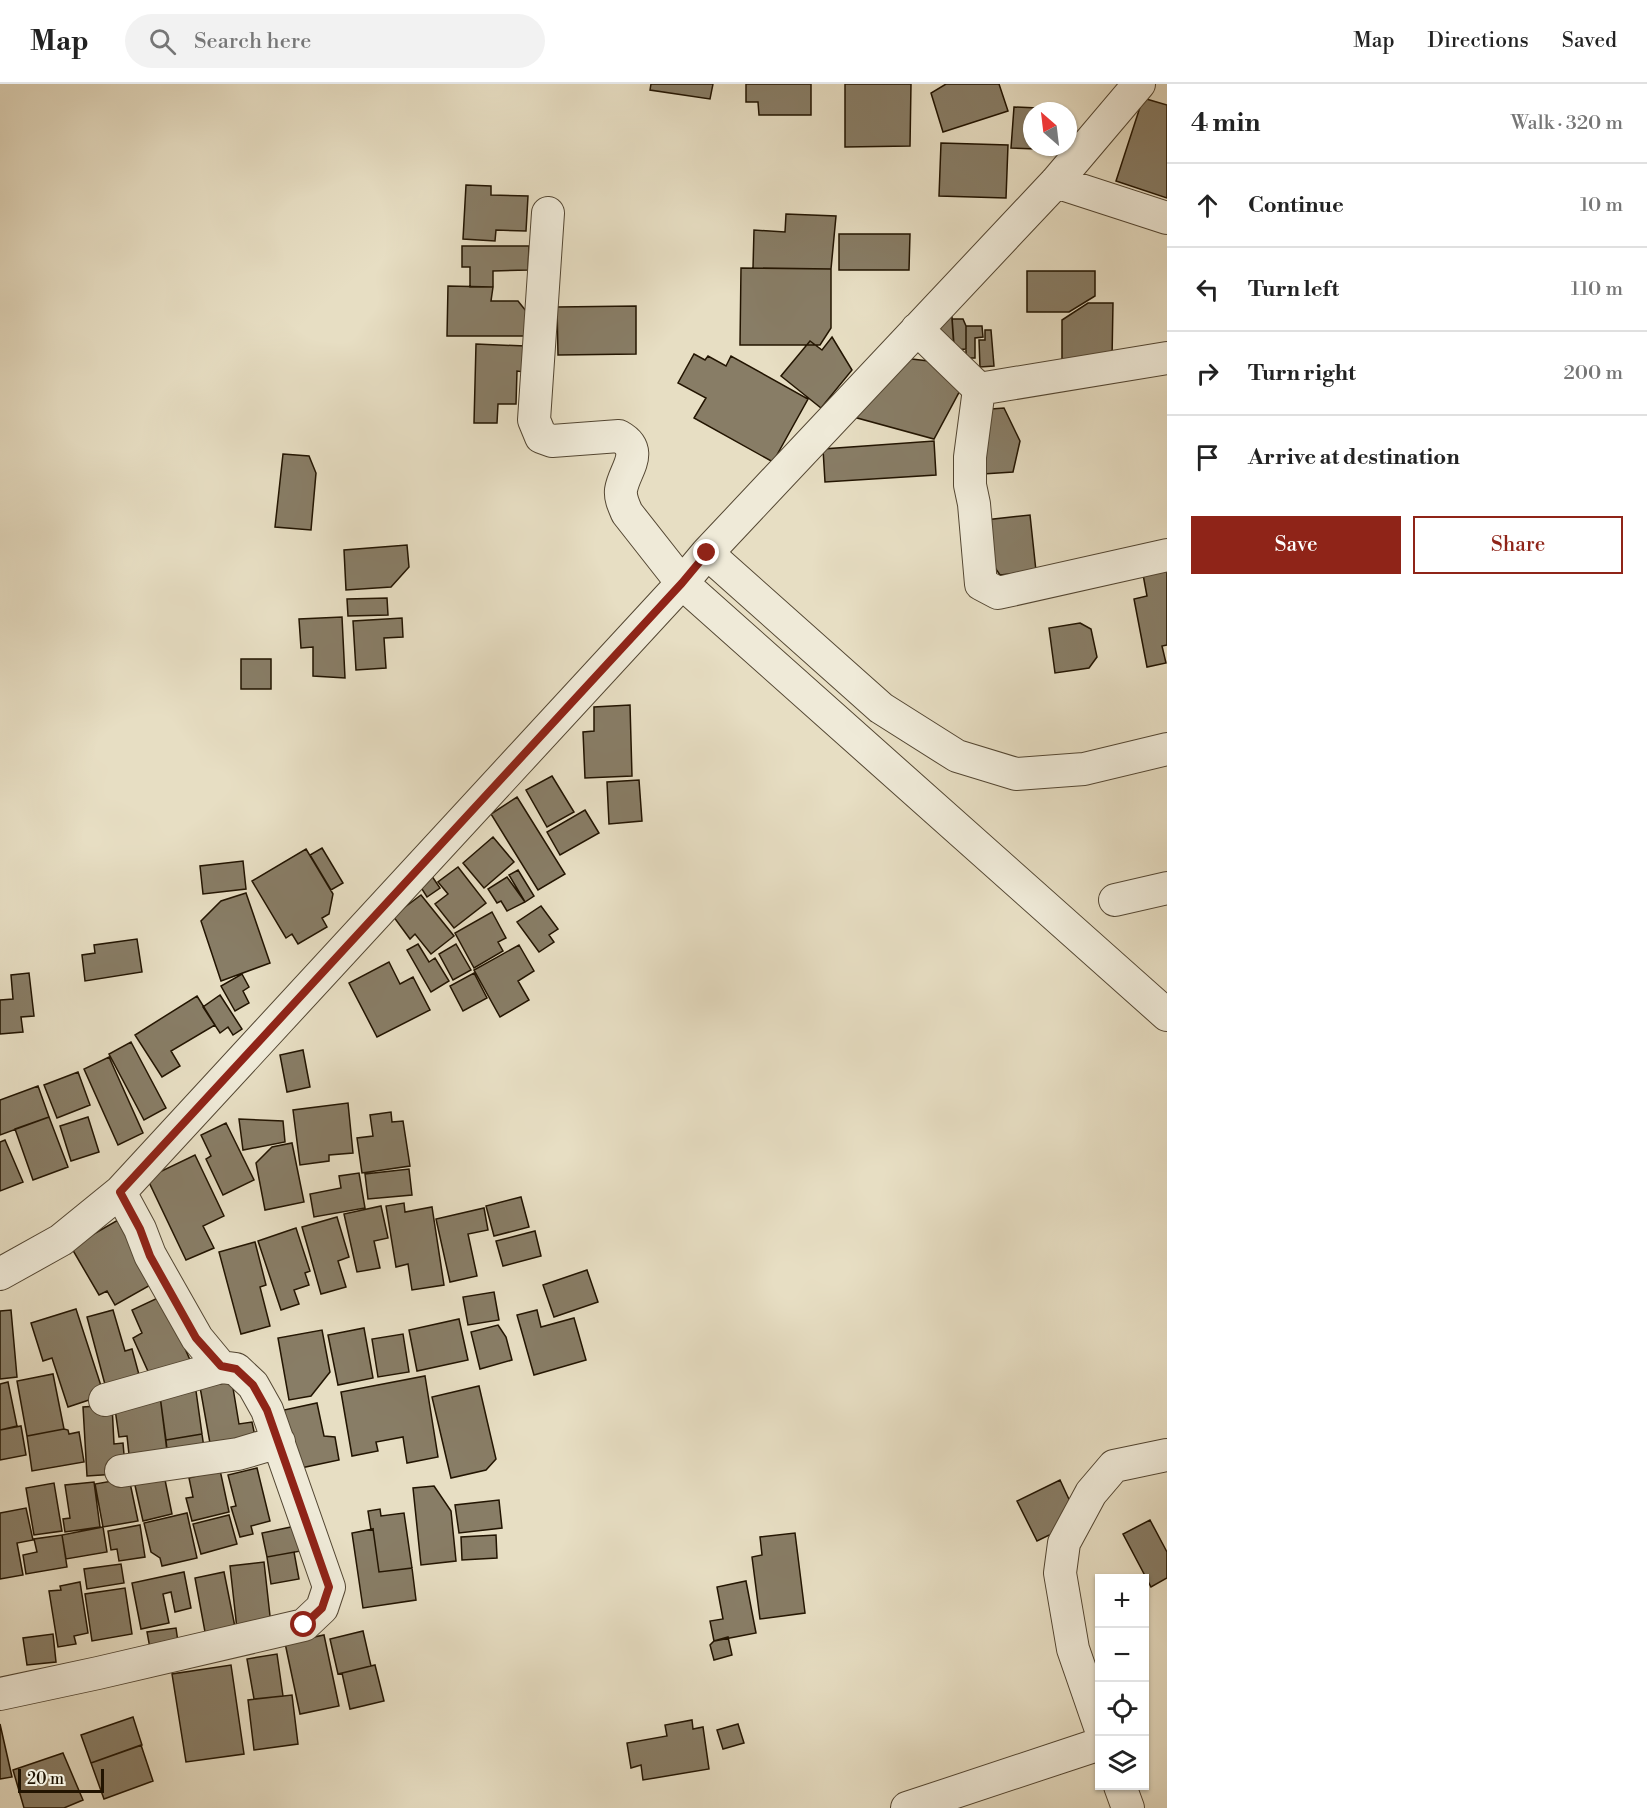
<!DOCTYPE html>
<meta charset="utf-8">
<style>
:root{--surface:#fff;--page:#f2f2f2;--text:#222;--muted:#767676;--line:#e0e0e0;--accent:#8f2418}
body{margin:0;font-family:"Libre Bodoni",serif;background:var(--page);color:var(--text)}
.controls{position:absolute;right:18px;bottom:18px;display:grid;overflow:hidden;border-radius:0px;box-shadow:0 2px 4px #0004}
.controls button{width:54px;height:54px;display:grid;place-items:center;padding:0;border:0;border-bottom:2px solid var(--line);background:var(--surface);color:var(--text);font:30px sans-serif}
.compass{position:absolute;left:1023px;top:18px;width:54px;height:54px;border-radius:50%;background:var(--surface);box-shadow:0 2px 4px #0004;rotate:332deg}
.scale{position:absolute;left:18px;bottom:15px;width:86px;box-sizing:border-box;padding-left:6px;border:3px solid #221401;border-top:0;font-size:16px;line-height:21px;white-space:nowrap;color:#221401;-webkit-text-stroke:4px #efead8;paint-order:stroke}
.stop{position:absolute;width:18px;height:18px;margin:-14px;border:4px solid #8f2418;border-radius:50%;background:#fff}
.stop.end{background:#8f2418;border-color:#fff;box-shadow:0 2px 6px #0008}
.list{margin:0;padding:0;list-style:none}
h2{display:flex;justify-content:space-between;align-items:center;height:78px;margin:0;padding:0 24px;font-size:26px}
h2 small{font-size:20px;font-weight:400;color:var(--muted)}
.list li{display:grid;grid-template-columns:39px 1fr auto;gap:18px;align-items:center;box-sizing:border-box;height:84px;padding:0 24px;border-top:2px solid var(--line)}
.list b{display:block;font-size:22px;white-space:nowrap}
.list em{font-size:20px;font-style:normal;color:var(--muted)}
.actions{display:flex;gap:12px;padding:18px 24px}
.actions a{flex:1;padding:14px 0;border:2px solid var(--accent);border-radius:0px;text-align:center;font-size:21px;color:var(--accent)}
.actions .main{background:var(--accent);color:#fff}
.icon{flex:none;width:33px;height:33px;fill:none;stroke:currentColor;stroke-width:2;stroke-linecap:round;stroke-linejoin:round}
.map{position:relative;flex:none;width:1167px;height:1724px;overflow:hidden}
header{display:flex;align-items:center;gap:36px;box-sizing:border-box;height:84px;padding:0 30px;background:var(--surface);border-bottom:2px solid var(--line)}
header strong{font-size:28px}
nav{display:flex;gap:33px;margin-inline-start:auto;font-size:21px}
.search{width:420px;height:54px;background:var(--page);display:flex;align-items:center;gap:15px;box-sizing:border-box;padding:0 21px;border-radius:33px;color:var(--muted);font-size:22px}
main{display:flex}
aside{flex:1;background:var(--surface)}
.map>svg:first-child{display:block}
</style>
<header>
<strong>Map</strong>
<div class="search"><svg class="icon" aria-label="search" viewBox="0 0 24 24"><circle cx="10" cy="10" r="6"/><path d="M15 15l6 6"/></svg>Search here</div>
<nav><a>Map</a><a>Directions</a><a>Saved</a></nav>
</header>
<main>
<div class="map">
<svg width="1167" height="1724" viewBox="0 0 1167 1724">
<rect width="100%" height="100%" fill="#e7dec3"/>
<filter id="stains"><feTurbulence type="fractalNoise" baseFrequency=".00333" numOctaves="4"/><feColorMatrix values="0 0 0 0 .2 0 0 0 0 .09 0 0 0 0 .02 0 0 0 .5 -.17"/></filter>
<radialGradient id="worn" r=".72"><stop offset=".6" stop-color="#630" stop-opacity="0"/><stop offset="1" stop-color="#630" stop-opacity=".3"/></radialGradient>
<!-- building -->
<path fill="#887d66" stroke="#221401" stroke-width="1.5" d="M651 0H713L710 15 650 6Z
M746 0H811V31H759L758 18H746Z
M845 0H911L910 62 845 63Z
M946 0H999L1008 27 943 48 931 9Z
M1143 14 1167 21V114L1116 97Z
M1014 23 1038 24V27H1032V63H1037L1036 65 1011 64Z
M941 59 1008 61 1006 114 939 112Z
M466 101 491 102V111L528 112 526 147 496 146 495 157 463 155Z
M786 130 836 132 831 185 753 184 754 146 785 148Z
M839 150H910L909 186H839Z
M462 162H529L528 186 493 187V203H470V183H462Z
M741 184 831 185V244L820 261H740Z
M1027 187H1095V212L1069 228H1027Z
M448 202 493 203 491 217H518L526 227 525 252H447Z
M1088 219H1113L1112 275H1062V236Z
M636 222V270L558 271 557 223Z
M952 233 954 261 940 262 938 234Z
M952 235H963L966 242V265L954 266Z
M966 242H982L983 253 975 254V274H966Z
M985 246H991L994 282 980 283 979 256H985Z
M832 253 852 286 821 324 781 292 810 257 822 266Z
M476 260 525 262 524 288 517 287 516 320H498L497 339H474Z
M694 270 705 276 708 272 726 282 731 272 808 315 773 378 694 334 706 314 678 299Z
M903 274 946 279 964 299 934 355 850 332Z
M1004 324 1020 357 1013 388 983 390 978 326Z
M934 357 936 391 825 398 823 365Z
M283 370 309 372 316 389 311 446 275 443Z
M1030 431 1036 487 1000 491 989 475 985 436Z
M407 461 409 483 391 503 346 506 344 466Z
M1167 480V561L1162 562 1166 579 1147 583 1134 515 1147 512 1142 485Z
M387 514 388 531 348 532 347 515Z
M342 533 345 594 313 592V563L301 564 299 535Z
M402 534 403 553 384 554 386 584 356 586 353 537Z
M1080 539 1091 545 1097 573 1089 584 1055 589 1049 544Z
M241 575H271V605H241Z
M630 621 632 692 585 694 583 648 594 647V623Z
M552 692 574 728 547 743 526 706Z
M639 696 642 737 609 740 607 698Z
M517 713 565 790 538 806 491 730Z
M585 726 599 749 560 771 547 748Z
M493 753 514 778 484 804 463 779Z
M322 764 343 799 331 806 310 771Z
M306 765 333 810 329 830 322 834 327 843 298 860 292 850 286 854 252 797Z
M243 777 246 805 203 810 200 782Z
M458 783 486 819 454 844 435 820 448 810 438 798Z
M427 785 440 804 427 813 415 794Z
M518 786 534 812 525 818 509 791Z
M507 793 525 818 507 827 501 817 497 819 488 805Z
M246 809 270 879 221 897 201 837 221 817Z
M421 811 454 852 431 870 415 850 410 855 393 832Z
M541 822 558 845 549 851 554 858 539 868 517 838Z
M492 828 506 854 498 858 503 867 474 884 455 849Z
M137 855 142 888 85 897 82 871 95 869 94 861Z
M418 860 429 878 435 874 449 897 431 908 407 866Z
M456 860 471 886 453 896 439 870Z
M519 861 534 887 518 897 529 916 500 933 474 886Z
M389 878 400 900 413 893 430 926 377 953 349 899Z
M29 889 34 932 21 933 23 948 0 950V916L13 915 11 891Z
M474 889 487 914 463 927 450 902Z
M242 890 249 903 243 907 249 919 235 927 221 902Z
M220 911 242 945 233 951 228 943 220 949 203 923Z
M197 912 215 941 171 967 180 982 162 993 135 951Z
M131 958 166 1024 144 1036 109 970Z
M303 966 310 1003 287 1008 280 971Z
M109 973 143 1049 118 1061 84 985Z
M78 988 90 1021 57 1034 44 1001Z
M38 1002 49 1033 0 1051V1016Z
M348 1019 353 1069 329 1071V1077L300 1081 293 1026Z
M391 1028 392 1038 403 1037 410 1082 362 1089 357 1054 373 1052 370 1031Z
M49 1033 68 1083 33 1096 15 1045Z
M88 1033 99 1068 71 1077 60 1042Z
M239 1035 283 1037 285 1058 243 1066Z
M226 1039 254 1096 223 1111 206 1075 211 1072 201 1051Z
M5 1056 23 1098 0 1107V1058Z
M292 1059 304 1118 265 1126 256 1079 272 1063Z
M195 1071 224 1132 203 1142 214 1164 186 1176 147 1094Z
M409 1085 412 1111 368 1115 365 1090Z
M359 1089 365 1124 314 1133 310 1110 341 1104 339 1092Z
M521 1113 529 1143 494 1152 486 1122Z
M404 1119 405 1128 432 1123 444 1201 412 1206 408 1180 396 1183 386 1122Z
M381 1122 388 1154 374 1157 380 1184 357 1188 344 1130Z
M484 1124 488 1146 468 1150 477 1192 450 1198 436 1135Z
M337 1133 349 1173 338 1177 346 1203 321 1210 302 1143Z
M118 1136 154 1199 115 1221 107 1207 99 1211 71 1163Z
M296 1144 310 1187 305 1189 309 1201 294 1206 299 1220 281 1226 258 1157Z
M535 1147 541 1172 503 1182 496 1157Z
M255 1158 266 1201 260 1203 270 1242 241 1250 219 1168Z
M587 1186 598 1218 554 1233 543 1201Z
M494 1208 499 1236 468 1241 463 1213Z
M162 1212 190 1276 151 1294 133 1254 142 1249 132 1226Z
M76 1225 104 1311 68 1323 52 1274 43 1277 31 1239Z
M11 1226 17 1293 0 1295V1227Z
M113 1226 125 1267 132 1265 141 1298 107 1308 87 1233Z
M537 1226 541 1243 574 1234 586 1276 534 1291 517 1231Z
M459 1235 468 1276 417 1287 409 1246Z
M498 1241 506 1253 512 1276 480 1285 471 1248Z
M364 1244 373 1294 338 1301 328 1251Z
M322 1246 330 1288 311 1312 289 1316 278 1254Z
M403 1250 409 1288 378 1293 372 1255Z
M53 1290 64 1345 27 1352 17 1297Z
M425 1292 438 1373 407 1379 403 1353 376 1358 378 1367 352 1372 341 1308Z
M8 1298 17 1342 0 1346V1300Z
M232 1298 239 1340 252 1338 256 1357 211 1365 200 1303Z
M479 1302 496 1375 486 1386 451 1394 432 1313Z
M196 1307 202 1350 166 1356 160 1312Z
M160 1312 168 1375 130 1380 127 1352 119 1353 114 1318Z
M317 1319 324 1352 335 1353 339 1376 296 1385 284 1326Z
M112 1321 114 1360 123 1359 125 1382 117 1390 87 1392 83 1323Z
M21 1342 26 1371 0 1376V1346Z
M64 1345 68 1346 69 1350 79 1348 84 1378 32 1387 27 1352Z
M202 1350 205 1371 168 1375 166 1356Z
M257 1384 270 1437 251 1442 253 1450 240 1453 231 1423 236 1422 228 1391Z
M220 1386 229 1428 192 1437 186 1414 193 1413 189 1394Z
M164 1391 172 1430 143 1437 134 1397Z
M129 1394 138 1437 103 1443 95 1400Z
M1060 1396 1074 1426 1068 1442 1037 1457 1017 1417Z
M94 1398 100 1443 65 1448 63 1435 70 1434 65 1401Z
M54 1399 62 1447 34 1451 26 1404Z
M434 1402 451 1427 456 1477 421 1481 413 1404Z
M499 1416 502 1444 459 1449 455 1421Z
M26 1424 33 1456 17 1459 23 1491 0 1495V1429Z
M380 1425 381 1432 404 1429 412 1484 379 1488 373 1445 371 1446 368 1427Z
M187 1429 197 1474 162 1482 160 1474 151 1468 144 1439Z
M229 1431 237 1460 201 1470 193 1440Z
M1150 1436 1167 1468V1494L1151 1503 1123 1450Z
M140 1441 145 1473 119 1477 117 1465 111 1466 108 1447Z
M296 1442 301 1467 267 1473 262 1449Z
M103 1443 107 1468 66 1475 62 1451Z
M373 1445 379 1488 412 1484 416 1516 363 1524 352 1449Z
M795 1449 805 1529 760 1535 752 1473 762 1471 760 1453Z
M62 1451 67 1483 26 1490 23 1471 37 1468 34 1455Z
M496 1451 497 1474 462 1476 461 1453Z
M294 1468 299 1495 271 1500 267 1473Z
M264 1478 271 1541 237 1545 230 1482Z
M121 1480 124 1499 87 1505 84 1485Z
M184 1488 191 1524 175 1528 171 1508 163 1510 169 1539 141 1545 132 1499Z
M224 1488 235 1543 205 1548 195 1494Z
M746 1497 756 1549 714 1557 710 1537 723 1535 717 1503Z
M80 1498 88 1549 74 1552 76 1560 58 1563 49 1507 61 1506 60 1502Z
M125 1504 132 1550 92 1557 85 1510Z
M176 1544 179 1565 151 1570 147 1548Z
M363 1547 371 1582 338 1590 330 1555Z
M53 1550 56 1578 27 1581 23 1554Z
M324 1551 339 1622 300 1630 285 1559Z
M728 1553 732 1571 714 1576 710 1561 714 1557Z
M277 1570 283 1612 254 1615 247 1575Z
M231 1581 244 1670 186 1678 172 1590Z
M375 1581 384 1617 350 1625 342 1589Z
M292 1611 298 1660 254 1666 248 1616Z
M133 1633 142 1661 91 1679 81 1651Z
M692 1636 693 1645 703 1643 709 1685 643 1696 641 1681 631 1684 627 1659 667 1652 665 1641Z
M0 1640 12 1693 0 1695Z
M738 1640 744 1659 723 1665 717 1646Z
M141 1661 153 1697 104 1715 91 1679Z
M63 1669 83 1716 64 1724H24L13 1686Z"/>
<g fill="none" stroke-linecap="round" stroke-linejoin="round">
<defs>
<path id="minor" d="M1056 98 1167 134
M548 129 534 336 541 353 552 357 619 352C646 367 624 386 621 406 620 414 624 422 627 429L682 499 1167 931
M917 245 979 305 970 373V401L974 420 981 500 998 509 1167 471
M979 305 1167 274
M707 469 881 624 957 672 1016 690 1084 685 1167 665
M1115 816 1167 804
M0 1190 61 1156 120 1108 682 499 707 469 1056 98 1139 0
M105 1316 221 1283
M121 1387 238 1370 279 1358
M0 1610 98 1589 304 1541 322 1524 329 1503 267 1326 253 1301 236 1285 221 1283 197 1254 150 1171 140 1145 120 1108
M1100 1643 1073 1565 1060 1489 1064 1459 1091 1409 1114 1382 1167 1371
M1120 1702 1128 1724
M907 1724 1100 1660"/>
</defs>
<!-- minor casing -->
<use href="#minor" stroke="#534632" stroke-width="34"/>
<!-- minor -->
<use href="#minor" stroke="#efead8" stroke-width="32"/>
</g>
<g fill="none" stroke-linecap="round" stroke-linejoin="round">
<!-- route -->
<path stroke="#8f2418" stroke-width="8" d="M304 1541 322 1524 329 1503 267 1326 253 1301 236 1285 221 1282 196 1254 150 1172 140 1145 120 1108 682 499 707 469"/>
</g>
<rect width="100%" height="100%" filter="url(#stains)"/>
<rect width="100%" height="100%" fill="url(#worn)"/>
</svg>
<div class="controls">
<button>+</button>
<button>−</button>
<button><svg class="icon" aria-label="locate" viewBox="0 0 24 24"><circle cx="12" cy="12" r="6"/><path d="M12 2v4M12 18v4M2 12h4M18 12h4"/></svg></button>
<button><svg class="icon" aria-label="layers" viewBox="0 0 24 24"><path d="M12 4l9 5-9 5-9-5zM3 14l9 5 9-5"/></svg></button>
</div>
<svg class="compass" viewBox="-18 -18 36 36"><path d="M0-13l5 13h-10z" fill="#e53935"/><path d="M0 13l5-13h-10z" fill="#767676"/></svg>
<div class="scale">20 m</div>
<div class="stop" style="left:304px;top:1541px"></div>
<div class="stop end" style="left:707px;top:469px"></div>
</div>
<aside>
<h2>4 min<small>Walk · 320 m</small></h2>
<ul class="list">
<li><svg class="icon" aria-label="ahead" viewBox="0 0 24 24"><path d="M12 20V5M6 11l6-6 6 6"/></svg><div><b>Continue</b></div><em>10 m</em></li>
<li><svg class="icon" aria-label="left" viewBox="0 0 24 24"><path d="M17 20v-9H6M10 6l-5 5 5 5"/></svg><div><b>Turn left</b></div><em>110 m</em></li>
<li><svg class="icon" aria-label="right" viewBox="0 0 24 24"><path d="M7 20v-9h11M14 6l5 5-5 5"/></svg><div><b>Turn right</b></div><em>200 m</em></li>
<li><svg class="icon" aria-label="arrive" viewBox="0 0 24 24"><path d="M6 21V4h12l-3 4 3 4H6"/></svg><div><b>Arrive at destination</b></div></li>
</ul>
<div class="actions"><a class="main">Save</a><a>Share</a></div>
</aside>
</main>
